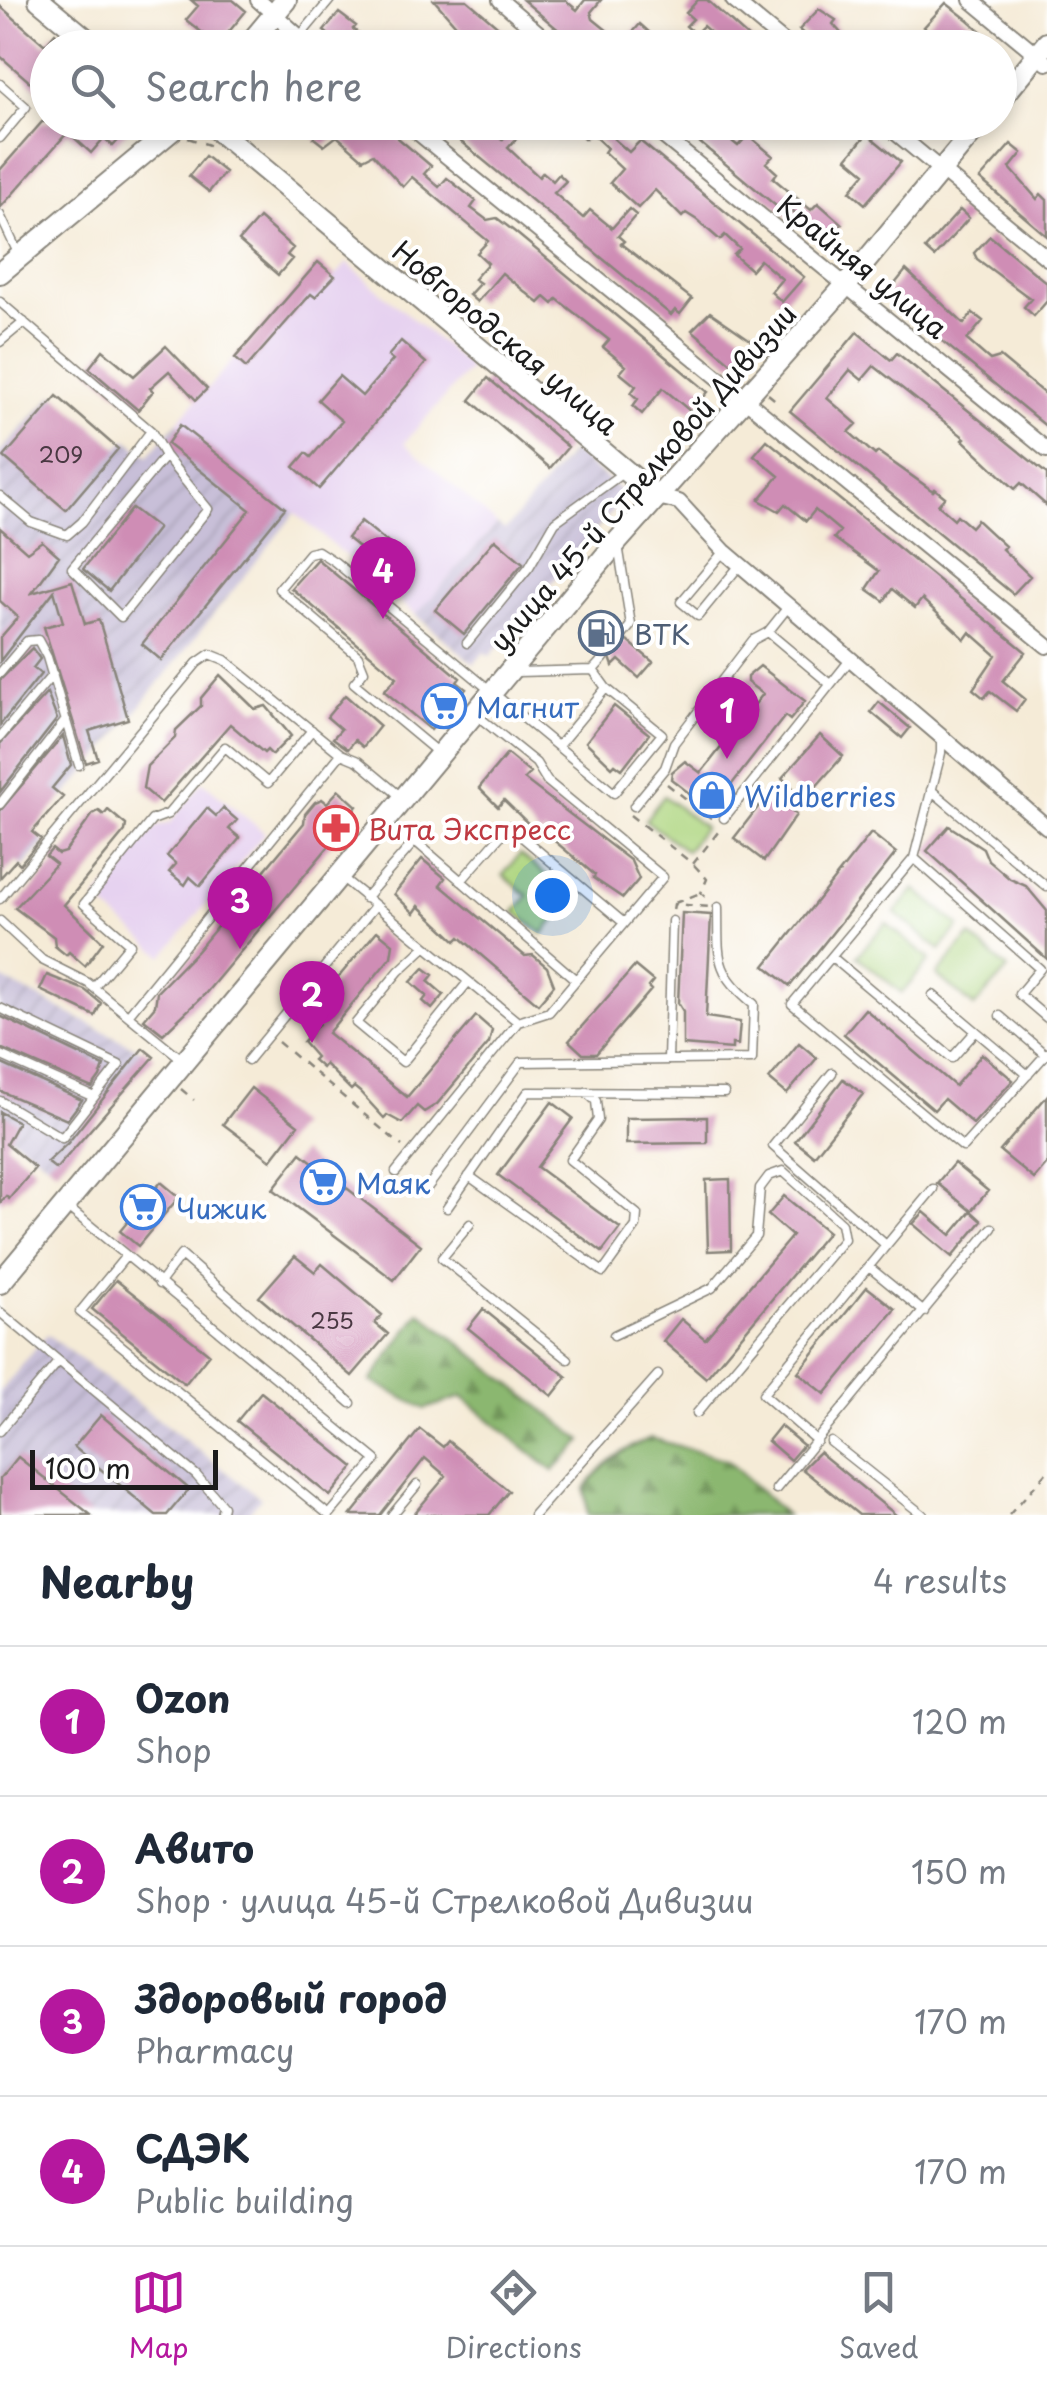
<!DOCTYPE html>
<meta charset="utf-8">
<style>
:root{--surface:#fff;--page:#f2f2f3;--text:#1f2937;--muted:#747a83;--line:#e0e1e3;--accent:#b5179e}
body{margin:0;font-family:"Playpen Sans",sans-serif;background:var(--page);color:var(--text)}
.scale{position:absolute;left:30px;bottom:25px;width:188px;box-sizing:border-box;padding-left:10px;border:5px solid #1c1c1c;border-top:0;font-size:28px;line-height:35px;white-space:nowrap;color:#1c1c1c;-webkit-text-stroke:8px #fff;paint-order:stroke}
.you{position:absolute;left:552px;top:895px;width:35px;height:35px;margin:-25px;border:8px solid #fff;border-radius:50%;background:#1a73e8;box-shadow:0 0 0 15px #1a73e833}
.badge{display:grid;place-items:center;width:65px;height:65px;border-radius:50%;background:var(--accent);color:#fff;font-size:32px;font-weight:700}
.pin{position:absolute;translate:-50% -82px;filter:drop-shadow(0 2px 5px #0008)}
.pin::after{content:'';position:absolute;top:52px;width:35px;height:30px;background:inherit;clip-path:polygon(0 0,100% 0,50% 100%)}
.list{margin:0;padding:0;list-style:none}
h2{display:flex;justify-content:space-between;align-items:center;height:130px;margin:0;padding:0 40px;font-size:42px}
h2 small{font-size:32px;font-weight:400;color:var(--muted)}
.list li{display:grid;grid-template-columns:65px 1fr auto;gap:30px;align-items:center;box-sizing:border-box;height:150px;padding:0 40px;border-top:2px solid var(--line)}
.list b{display:block;font-size:38px;white-space:nowrap}
.list p{margin:0;font-size:32px;white-space:nowrap;color:var(--muted)}
.list em{font-size:32px;font-style:normal;color:var(--muted)}
.icon{flex:none;width:55px;height:55px;fill:none;stroke:currentColor;stroke-width:2;stroke-linecap:round;stroke-linejoin:round}
.map{position:relative;flex:none;width:1047px;height:1515px;overflow:hidden}
.search{position:absolute;background:var(--surface);box-shadow:0 5px 15px #0003;left:30px;right:30px;top:30px;height:110px;display:flex;align-items:center;gap:25px;box-sizing:border-box;padding:0 35px;border-radius:55px;color:var(--muted);font-size:38px}
.sheet{height:730px;background:var(--surface)}
nav{display:flex;justify-content:space-around;align-items:center;box-sizing:border-box;height:140px;border-top:2px solid var(--line);background:var(--surface);font-size:28px;color:var(--muted)}
nav a{display:grid;justify-items:center;gap:5px}
nav .on{color:var(--accent)}
.map>svg:first-child{display:block}
</style>
<div class="map">
<svg width="1047" height="1515" viewBox="0 0 1047 1515">
<defs>
<pattern id="industrial-furrows" width="10" height="10" patternUnits="userSpaceOnUse" patternTransform="scale(2.5)"><rect width="10" height="10" fill="#c8bfd8"/><path d="M-1 1l2-2M0 10L10 0M9 11l2-2" fill="none" stroke="#aba4b9"/></pattern>
<pattern id="forest-firs" width="22" height="20" patternUnits="userSpaceOnUse" patternTransform="scale(2.5)"><rect width="22" height="20" fill="#8bb76f"/><path d="M5 1l3.5 6h-7zM16 11l3.5 6h-7z" fill="#71945a"/></pattern>
</defs>
<rect width="100%" height="100%" fill="#fff"/>
<filter id="ink" filterUnits="userSpaceOnUse"><feTurbulence type="fractalNoise" baseFrequency=".01" numOctaves="2"/><feDisplacementMap in="SourceGraphic" scale="20" xChannelSelector="R" yChannelSelector="G"/><feConvolveMatrix kernelMatrix="1 2 1 2 8 2 1 2 1" color-interpolation-filters="sRGB"/></filter>
<filter id="wash" filterUnits="userSpaceOnUse"><feTurbulence type="fractalNoise" baseFrequency=".0048" numOctaves="4" result="noise"/><feDisplacementMap in="SourceGraphic" scale="40" xChannelSelector="R" yChannelSelector="G"/><feGaussianBlur stdDeviation="2.25" result="paint"/><feColorMatrix in="noise" values="0 0 0 0 0 0 0 0 0 0 0 0 0 0 0 0 0 1.4 0 .05"/><feComposite in="paint" operator="in"/></filter>
<g filter="url(#wash)">
<rect width="100%" height="100%" fill="#f5ebd7"/>
<!-- built -->
<path fill="#e6d2f0" d="M347 263 470 368 404 443 497 524 416 615 295 513 177 422 235 358 247 367 311 294 324 290Z
M203 782 265 833 163 956 96 900 156 827 170 823Z"/>
<!-- industrial -->
<path fill="url(#industrial-furrows)" d="M54 394 118 448 127 439 148 456 177 422 295 513 98 759 33 831 45 843 23 867 16 861 0 878V452Z
M572 451 626 495 490 656 484 652 474 664 416 615 497 524 505 530Z
M0 978 154 1057 56 1169 0 1129Z
M47 1334 261 1498 246 1515H0V1392Z"/>
<!-- forest -->
<path fill="url(#forest-firs)" stroke="#546a46" stroke-width="2.5" d="M420 1312 583 1441 553 1471 462 1397 425 1409 371 1381Z
M651 1438 727 1460 786 1515H588L585 1489C602 1463 622 1450 651 1438Z"/>
<!-- park -->
<path fill="#afd681" stroke="#66794e" stroke-width="2.5" d="M664 796 704 827 686 851 645 820Z
M520 854 551 879 534 903 556 878 576 894 543 934 515 912 528 896 503 875Z
M915 889 960 926 940 950 895 913Z
M886 923 930 960 902 993 857 956Z
M970 936 1008 969 974 1007 937 975Z"/>
<g id="blocks">
<!-- building -->
<path fill="#cf8db5" d="M191 0H233L246 11 218 45 186 20 198 6Z
M434 0H467L523 48H494L483 38 475 47Z
M523 0H565L577 10 585 0H601L591 12 593 19 619 40 622 35 627 39 640 24 667 48H580Z
M698 0H707L760 48H714L720 41 703 26 695 34 686 26 693 19 686 13Z
M946 3 968 20 1000 48H973L953 30 942 43 924 27Z
M0 6 45 45 55 33 71 48H47L48 98 0 56Z
M819 9 836 20 833 24 854 48H820L799 30Z
M339 13 356 26 353 29 377 48H345L324 31Z
M42 122H135L113 146 104 138 91 153 68 132 0 208V170Z
M327 122H379L431 166 424 174 439 187 447 178 476 201 471 208 487 220 497 218 515 232 708 392 691 412 663 388 642 414 633 406 638 399 631 393 636 386 620 373 626 366 603 347 609 340 557 299 553 304 545 297 539 303 502 273 477 302 469 295 480 283 474 279 488 263 477 253 488 241 412 177 403 187 373 154 363 159 337 136 324 146 314 138Z
M437 122H482L502 140 510 131 517 138 508 148 539 177 543 172 553 181 559 174 566 181 554 193 583 218 590 210 612 228 629 209 636 215 618 236 624 241 621 244 692 299 680 314 675 310 671 315Z
M567 122H616L623 129 614 139 629 152 640 141 804 277 782 302 771 292 782 279 760 260 751 270 734 255 740 249 725 235 720 240 697 220 686 213 682 217 655 190 638 208 610 183 622 169 604 152 607 148 591 133 585 139Z
M675 122H733L723 134 738 146 748 135 773 156 766 163 777 173 773 178 811 210 818 203 842 224 827 240 793 211 788 216Z
M867 134 901 162 865 204 850 191 865 173 847 158Z
M1011 144 1022 153 1010 168 1037 199 1041 194 1047 200V236L980 179Z
M205 156 225 172 209 192 189 176Z
M960 210 969 218 934 257 925 249Z
M259 218 293 248 287 255 292 259 278 275 239 241Z
M990 236 1047 283V301L1034 316 1024 307 1031 299 977 259 974 253Z
M318 262 335 276 315 297 311 294 246 368 235 358Z
M906 270 964 324 973 313 983 321 967 340 990 360 1000 357 1047 396V427L886 295Z
M710 312 752 341 732 364 692 330Z
M857 332 891 360 897 353 1047 474V506L1021 483 1015 489 963 440 965 438 874 366 862 380 850 370 827 398 857 424 849 432 875 455 878 452 933 491 935 489 945 497 938 505 954 519 957 515 971 527 977 520 1005 546 1002 549 1030 576 1013 594 790 411Z
M401 341 426 363 319 489 294 467 306 453 311 457 342 421 318 400 339 376 362 396 393 360 388 356Z
M166 346 207 389 196 400 169 371 150 388 153 391 138 410 89 368 103 350 134 376Z
M488 378 568 447 550 468 470 400Z
M57 396 118 449 66 510 4 457Z
M180 425 285 508 161 660 142 644 250 510 167 444Z
M767 440 1026 652 1003 681 1025 699 1016 711 990 691 984 698 973 689 996 655 970 632 965 639 922 599 915 608 892 589 884 601 867 589 879 571 834 538 840 531 815 510 806 521 785 504 779 511 759 500 779 476 754 455Z
M132 508 158 528 109 591 83 569Z
M361 521 402 554 388 571 347 538Z
M0 528 27 552 42 541 59 556 32 593 72 581 85 624 99 620 128 719 89 731 98 759 86 763 44 627 63 622 54 591 0 661V638L18 617 0 601Z
M495 539 523 563 464 634 435 610Z
M317 559 460 678 457 682 466 689 431 730 384 691 397 677 291 588Z
M610 626 616 631 617 641H628L653 662 639 678 619 660 613 666 608 652 598 653 591 647Z
M32 648 40 659 33 668 41 674 0 725V680Z
M760 666 805 701 790 720 785 716 725 793 730 797 716 814 671 779 672 772 685 761 701 773 763 694 747 682V677Z
M220 675 255 709 266 706 291 736 272 755 267 750 264 753 230 724 161 803 143 788 147 766 175 738 176 730 201 706V698Z
M47 693 57 719 0 792V744Z
M345 695 380 726 363 747 355 740 348 749 333 738 341 729 327 717Z
M879 702 910 728 902 738 871 712Z
M614 706 649 734 622 769 615 764 612 767 586 742Z
M820 735 843 756 805 799 782 778Z
M63 736 71 765 52 788 63 797 32 832 41 839 20 864 16 860 0 878V811Z
M507 754 530 773 524 779 631 861 639 879 623 898 593 878 595 875 544 832 541 836 504 800 498 807 479 788Z
M339 790 357 806 346 819 349 822 205 994 163 1034 144 1019 155 1006 157 992 197 951 304 823 305 814 315 802 322 799 327 803Z
M769 793 796 815 764 861 734 838Z
M207 808 216 816 223 808 237 820 229 829 240 838 200 886 190 877 185 885 169 872 176 864 167 856Z
M108 810 126 825 125 831 64 905 103 942 85 966 69 952 66 955 55 946 54 937 15 908 56 864 46 856 52 849 58 854 65 852 93 814 99 811 104 815Z
M949 826 983 848 988 860 1010 879 1026 886 1047 911V959L927 851Z
M871 833 896 853 790 986 765 966Z
M422 859 445 878 440 885 525 956 533 955 547 967 554 985 538 1004 460 937 456 941 419 906 414 913 394 894Z
M682 913 711 915 706 1017 740 1022 738 1045 732 1044V1049L683 1045V1011L678 1003Z
M377 931 393 944 391 957 328 1033 407 1097 476 1016 492 1030 489 1043 437 1104 424 1112 417 1106 402 1123 387 1115 384 1118 360 1092 354 1087 351 1090 325 1064 322 1068 313 1060 316 1057 303 1042 319 1024 307 1015Z
M635 966 653 981 648 987 651 990 596 1054H583L569 1041Z
M424 968 433 975 428 981 444 995 432 1009 423 1001 427 996 411 982Z
M47 975 85 990 101 1003 95 1016 40 990Z
M865 1009 955 1086 982 1054 1013 1080 973 1124 944 1099 934 1110 844 1034Z
M0 1016 104 1066 100 1077 92 1088 0 1048Z
M799 1043 817 1058 787 1094 769 1079Z
M143 1048 154 1057 56 1169 47 1162 68 1143Z
M0 1063 82 1100 67 1120 0 1091Z
M843 1079 863 1094 814 1156 795 1141Z
M251 1088 298 1125 271 1160 223 1124Z
M1047 1096V1164L1034 1179 1000 1151Z
M552 1102 573 1118 537 1167 620 1228 602 1252 498 1175Z
M0 1112 18 1122 6 1144 35 1168 9 1199 6 1196 0 1203Z
M707 1117V1143L626 1144V1118Z
M301 1153 421 1245 394 1280 273 1189Z
M954 1163 988 1191 971 1211 937 1183Z
M730 1179 731 1250 708 1251 706 1180Z
M161 1182 179 1197 138 1246 120 1231Z
M784 1196 828 1232 706 1378 663 1341 681 1319 705 1339 792 1236 768 1215Z
M971 1211 982 1221 952 1257 913 1224 924 1212 951 1235Z
M295 1256 315 1272 322 1264 382 1315 375 1323 388 1334 352 1376 259 1297Z
M116 1280 209 1354 185 1384 92 1309Z
M867 1287 895 1309 825 1394 798 1372Z
M483 1309 567 1377 552 1396 468 1328Z
M261 1392 354 1467 330 1496 237 1421Z
M101 1415 189 1489 167 1515H156L74 1447Z
M780 1426 803 1445 790 1460 768 1441Z
M420 1429 443 1447 448 1441 509 1491 489 1515H413L446 1476 425 1458 380 1515H351Z
M819 1452 896 1515H859L802 1469Z
M18 1457 91 1515H0V1479Z"/>
</g>
</g>
<g filter="url(#ink)">
<use href="#blocks" fill-opacity="0" stroke="#88847a" stroke-width="2.5"/>
<g fill="none" stroke-linecap="round" stroke-linejoin="round">
<defs>
<path id="lane" d="M290 48 330 0
M0 84 26 107 0 138
M0 215 18 253
M0 302 151 431 165 456 208 509 121 617 72 568 165 456
M0 342 24 322
M0 496 31 522 67 535 82 522 151 431
M618 545 631 625 622 636
M724 551 681 602 698 616 740 565
M788 607 768 632 830 684
M467 643 529 567 555 522 624 472
M517 672 593 670 604 658
M0 673 27 641 38 640 47 657 79 765
M475 714 536 763 547 781 663 877 576 980
M0 737 53 674
M941 738V753L914 858 792 1004 963 1147 1047 1053
M558 746 606 688
M437 752 354 683 364 671 358 656 279 589 309 553 318 551 335 562 614 793 662 734 606 688 593 670
M931 790 1047 887
M0 804 66 720
M634 806 665 768 674 743 753 640 768 632
M724 818 850 660
M914 858 1040 969 1019 994 1047 1018
M340 876 518 1022 396 1172
M461 881 509 826 624 923
M365 898 415 841 576 980 549 1012 518 1022
M0 899 197 663 210 654 225 660 341 754 358 761 400 796
M0 921 42 960 88 983 183 1060
M425 947 399 971 356 1023 403 1062 468 982
M832 957 952 1058 976 1031
M94 987 130 944 84 904 152 820 168 814 225 747 268 783 312 730
M933 995 1028 1075
M0 1008 119 1065 62 1138 0 1101
M129 1014 341 754
M1000 1016 1046 1055
M0 1055 94 1097
M248 1060 374 907
M668 1060 672 921
M832 1073 773 1146 886 1245
M469 1176 603 1272 636 1226 637 1214 570 1160 598 1120 596 1101 586 1092
M424 1192 521 1062 752 1059 754 1004C713 971 719 957 718 907
M65 1205 376 1460 329 1515 80 1312 126 1256
M447 1208 528 1092 724 1093
M470 1224 442 1258 568 1359
M869 1267 924 1312
M159 1284 181 1255 351 1403
M0 1312 196 1475 223 1506 221 1515
M614 1335 712 1288 756 1236 760 1188 769 1176 783 1171 841 1223 844 1239 697 1413
M0 1431 58 1362
M817 1441 763 1394 933 1189
M831 1442 923 1515
M776 1489 992 1228
M392 1515 417 1485
M534 1515 658 1375"/>
<path id="street" d="M258 0 312 48
M500 0 556 48
M733 0 791 48
M971 0 1047 63
M405 122 1047 646
M646 122 1047 450
M883 122 1047 258
M657 497 679 502 724 551 1047 827"/>
<path id="secondary" d="M39 0 97 48
M246 48 286 0
M1000 100 1047 43
M200 122 210 124 657 497
M0 273 182 122
M0 1283 617 542 847 284 981 122"/>
</defs>
<!-- lane casing -->
<use href="#lane" stroke="#88847a" stroke-width="11"/>
<!-- street casing -->
<use href="#street" stroke="#88847a" stroke-width="18"/>
<!-- secondary casing -->
<use href="#secondary" stroke="#88847a" stroke-width="24"/>
<!-- path -->
<path stroke="#88847a" stroke-width="2.5" stroke-dasharray="8 8" stroke-linecap="butt" d="M188 138 209 145
M768 394 779 403
M667 784 712 819
M630 815 693 864 722 827
M694 865 707 879 701 893 710 901
M675 903 700 893
M673 910 674 904 710 907
M278 1042 402 1146
M181 1089 194 1100
M1009 1515 1047 1472"/>
<!-- lane -->
<use href="#lane" stroke="#fff" stroke-width="8"/>
<!-- street -->
<use href="#street" stroke="#fff" stroke-width="14"/>
<!-- secondary -->
<use href="#secondary" stroke="#fff" stroke-width="20"/>
</g>
</g>
<!-- icons -->
<defs>
<symbol id="fuel-ring" viewBox="-11 -11 22 22"><circle r="9.5" fill="#fff" stroke="#5c6f8a" stroke-width="1.5"/><path d="M-5.5-6h7V0h2V4h1.3V-2.5L3-4.5l.8-.8L6-3V5H2.5V1h-1V6h-7ZM-4.2-4.7v3.2H.2V-4.7Z" fill="#5c6f8a"/></symbol>
<symbol id="supermarket-ring" viewBox="-11 -11 22 22"><circle r="9.5" fill="#fff" stroke="#3f7fe0" stroke-width="1.5"/><path d="M-6-5.5h2.5l.6 2H6L4.5 2H-2.5L-4.4-4H-6ZM-1.5 3.2a1.3 1.3 0 1 0 .1 0ZM3 3.2a1.3 1.3 0 1 0 .1 0Z" fill="#3f7fe0"/></symbol>
<symbol id="shop-ring" viewBox="-11 -11 22 22"><circle r="9.5" fill="#fff" stroke="#3f7fe0" stroke-width="1.5"/><path d="M-5-2.5h2.3a2.7 3.5 0 0 1 5.4 0H5L5.5 6h-11ZM-1.5-2.5h3a1.5 2.3 0 0 0-3 0Z" fill="#3f7fe0"/></symbol>
<symbol id="pharmacy-ring" viewBox="-11 -11 22 22"><circle r="9.5" fill="#fff" stroke="#e0444e" stroke-width="1.5"/><path d="M-2-6h4v4h4v4h-4v4h-4v-4h-4v-4h4Z" fill="#e0444e"/></symbol>
</defs>
<g fill-rule="evenodd">
<use href="#fuel-ring" x="576" y="608" width="50" height="50"/>
<use href="#supermarket-ring" x="419" y="681" width="50" height="50"/>
<use href="#shop-ring" x="687" y="770" width="50" height="50"/>
<use href="#pharmacy-ring" x="311" y="803" width="50" height="50"/>
<use href="#supermarket-ring" x="298" y="1157" width="50" height="50"/>
<use href="#supermarket-ring" x="118" y="1182" width="50" height="50"/>
</g>
<g text-anchor="middle" dominant-baseline="central" stroke-width="8" stroke-linejoin="round" paint-order="stroke">
<!-- number labels -->
<g font-size="22" fill="#493842">
<text x="61" y="453">209</text>
<text x="332" y="1319">255</text>
</g>
<!-- street labels -->
<g font-size="28" fill="#1c1c1c" stroke="#fff">
<text transform="translate(863 266) rotate(39)">Крайняя улица</text>
<text transform="translate(506 337) rotate(40)">Новгородская улица</text>
<text transform="translate(642 477) rotate(-49)">улица 45-й Стрелковой Дивизии</text>
</g>
<!-- service labels -->
<g font-size="28" fill="#4e5e75" stroke="#fff" text-anchor="start">
<text x="634" y="633">ВТК</text>
</g>
<!-- shop labels -->
<g font-size="28" fill="#366cbe" stroke="#fff" text-anchor="start">
<text x="476" y="706">Магнит</text>
<text x="744" y="795">Wildberries</text>
<text x="356" y="1182">Маяк</text>
<text x="176" y="1207">Чижик</text>
</g>
<!-- health labels -->
<g font-size="28" fill="#be3a42" stroke="#fff" text-anchor="start">
<text x="368" y="828">Вита Экспресс</text>
</g>
</g>
</svg>
<div class="scale">100 m</div>
<div class="you"></div>
<div class="pin badge" style="left:727px;top:759px">1</div>
<div class="pin badge" style="left:312px;top:1043px">2</div>
<div class="pin badge" style="left:240px;top:949px">3</div>
<div class="pin badge" style="left:383px;top:619px">4</div>
<div class="search"><svg class="icon" aria-label="search" viewBox="0 0 24 24"><circle cx="10" cy="10" r="6"/><path d="M15 15l6 6"/></svg>Search here</div>
</div>
<section class="sheet">
<h2>Nearby<small>4 results</small></h2>
<ul class="list">
<li><span class="badge">1</span><div><b>Ozon</b><p>Shop</p></div><em>120 m</em></li>
<li><span class="badge">2</span><div><b>Авито</b><p>Shop · улица 45-й Стрелковой Дивизии</p></div><em>150 m</em></li>
<li><span class="badge">3</span><div><b>Здоровый город</b><p>Pharmacy</p></div><em>170 m</em></li>
<li><span class="badge">4</span><div><b>СДЭК</b><p>Public building</p></div><em>170 m</em></li>
</ul>
</section>
<nav>
<a class="on"><svg class="icon" aria-label="map" viewBox="0 0 24 24"><path d="M3 6l6-2 6 2 6-2v14l-6 2-6-2-6 2zM9 4v14M15 6v14"/></svg>Map</a>
<a><svg class="icon" aria-label="directions" viewBox="0 0 24 24"><path d="M12 3l9 9-9 9-9-9zM9 14v-3h6M13 9l2 2-2 2"/></svg>Directions</a>
<a><svg class="icon" aria-label="saved" viewBox="0 0 24 24"><path d="M7 4h10v16l-5-4-5 4z"/></svg>Saved</a>
</nav>
